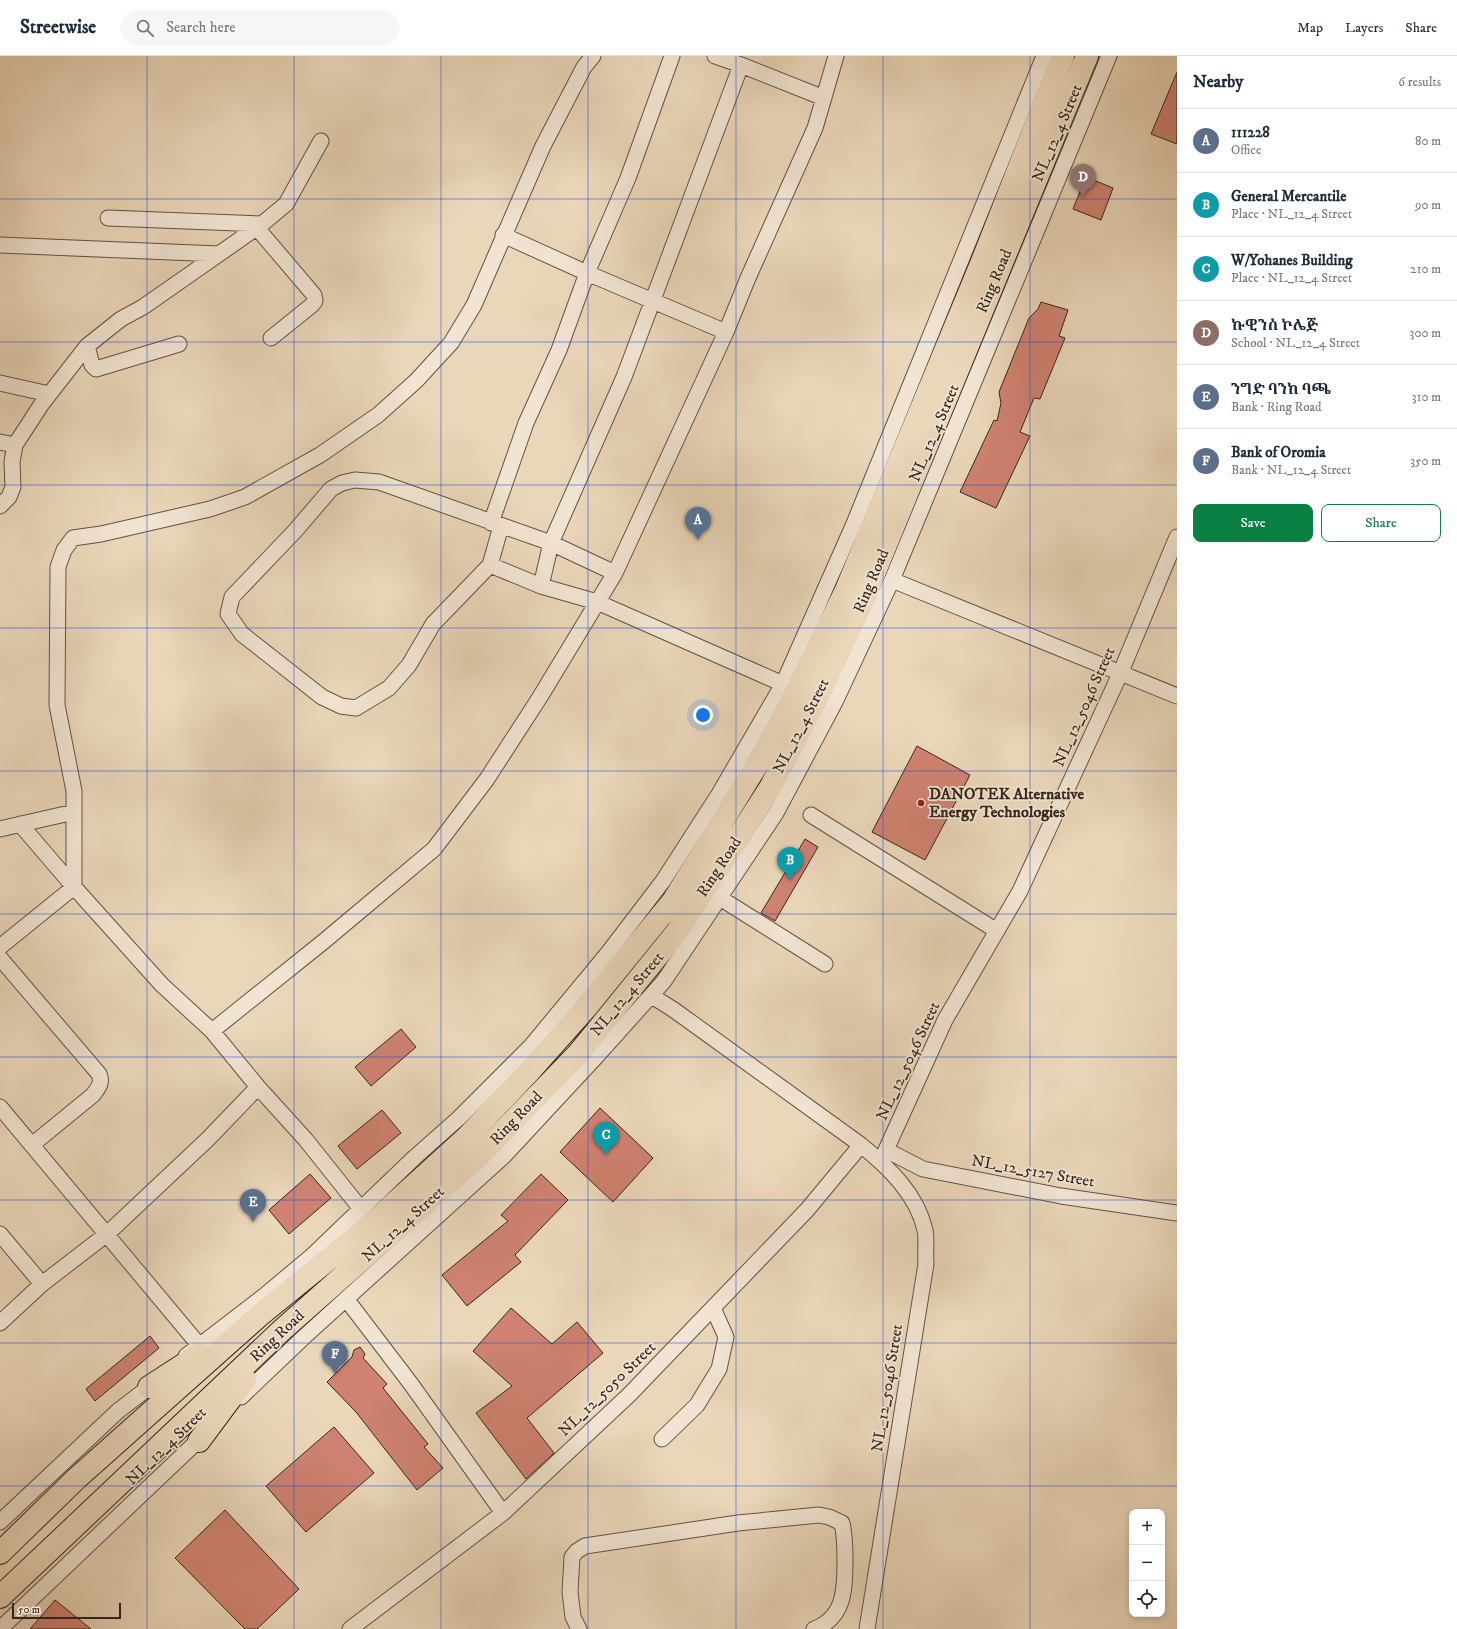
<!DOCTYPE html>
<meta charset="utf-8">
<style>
:root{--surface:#fff;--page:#f6f6f7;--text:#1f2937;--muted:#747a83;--line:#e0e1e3;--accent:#0b8043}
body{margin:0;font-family:"IM FELL DW Pica","Noto Serif Ethiopic",serif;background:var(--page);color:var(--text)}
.controls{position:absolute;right:12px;bottom:12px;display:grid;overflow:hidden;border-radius:8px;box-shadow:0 2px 6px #0003}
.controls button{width:36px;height:36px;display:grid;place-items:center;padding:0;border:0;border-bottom:1px solid var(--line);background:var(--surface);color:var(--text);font:20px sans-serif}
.scale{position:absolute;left:12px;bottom:10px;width:109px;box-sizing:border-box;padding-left:4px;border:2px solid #35271c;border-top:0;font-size:11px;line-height:14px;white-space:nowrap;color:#35271c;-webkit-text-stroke:3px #f1e4d2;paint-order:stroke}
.you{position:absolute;left:703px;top:659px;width:14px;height:14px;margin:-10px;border:3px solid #fff;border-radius:50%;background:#1a73e8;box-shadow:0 0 0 6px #1a73e833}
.badge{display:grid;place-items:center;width:26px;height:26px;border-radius:50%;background:var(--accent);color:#fff;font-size:13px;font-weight:700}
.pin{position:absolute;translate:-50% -33px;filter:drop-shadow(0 1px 2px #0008)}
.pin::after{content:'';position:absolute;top:21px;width:14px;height:12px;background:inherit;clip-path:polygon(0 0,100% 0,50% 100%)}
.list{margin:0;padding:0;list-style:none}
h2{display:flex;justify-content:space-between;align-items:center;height:52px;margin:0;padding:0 16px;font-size:17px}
h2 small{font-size:13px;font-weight:400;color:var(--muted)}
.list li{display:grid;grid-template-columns:26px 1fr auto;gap:12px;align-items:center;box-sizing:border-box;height:64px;padding:0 16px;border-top:1px solid var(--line)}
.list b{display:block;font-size:15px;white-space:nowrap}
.list p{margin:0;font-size:13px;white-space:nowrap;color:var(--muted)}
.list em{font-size:13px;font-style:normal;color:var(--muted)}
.actions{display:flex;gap:8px;padding:12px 16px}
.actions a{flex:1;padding:9px 0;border:1px solid var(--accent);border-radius:8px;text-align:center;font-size:14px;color:var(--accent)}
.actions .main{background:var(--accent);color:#fff}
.icon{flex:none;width:22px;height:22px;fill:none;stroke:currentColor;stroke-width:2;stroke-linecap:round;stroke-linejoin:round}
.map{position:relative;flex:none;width:1177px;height:1573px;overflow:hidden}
header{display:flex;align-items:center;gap:24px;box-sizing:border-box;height:56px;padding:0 20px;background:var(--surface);border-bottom:1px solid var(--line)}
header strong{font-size:19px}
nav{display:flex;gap:22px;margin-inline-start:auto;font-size:14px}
.search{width:280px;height:36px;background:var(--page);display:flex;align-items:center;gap:10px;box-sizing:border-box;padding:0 14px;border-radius:22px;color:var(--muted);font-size:15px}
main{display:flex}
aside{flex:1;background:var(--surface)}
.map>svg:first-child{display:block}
</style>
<header>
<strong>Streetwise</strong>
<div class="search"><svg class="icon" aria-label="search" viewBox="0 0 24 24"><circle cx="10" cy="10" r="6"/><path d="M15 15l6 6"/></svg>Search here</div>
<nav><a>Map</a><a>Layers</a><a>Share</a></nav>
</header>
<main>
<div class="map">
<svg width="1177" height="1573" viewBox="0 0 1177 1573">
<rect width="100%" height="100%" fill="#ead6b9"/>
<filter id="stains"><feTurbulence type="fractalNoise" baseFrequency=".005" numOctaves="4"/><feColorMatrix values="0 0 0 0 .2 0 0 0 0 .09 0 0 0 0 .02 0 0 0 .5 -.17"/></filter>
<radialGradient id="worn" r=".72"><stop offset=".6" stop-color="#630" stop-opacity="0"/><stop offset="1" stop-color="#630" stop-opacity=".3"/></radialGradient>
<!-- building -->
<path fill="#cf8271" stroke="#35271c" d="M1177 16V88L1151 78Z
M1086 121 1113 132 1101 164 1073 153Z
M1041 246 1068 254 1059 280 1065 282 1040 343 1034 342 1020 376 1030 380 996 452 960 436 994 364 997 365 1001 347 999 336 1029 262 1038 253Z
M917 690 970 719 925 804 872 776Z
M805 783 818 791 775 865 761 857Z
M401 973 416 991 371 1030 355 1011Z
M600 1052 653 1102 613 1146 560 1096Z
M382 1054 401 1077 357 1113 338 1090Z
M310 1118 331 1142 289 1178 269 1154Z
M541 1118 568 1144 515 1199 521 1206 467 1250 442 1219 508 1165 501 1159Z
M511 1252 552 1288 577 1266 603 1297 527 1362 554 1397 526 1423 476 1357 512 1330 473 1295Z
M150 1280 159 1292 95 1345 86 1333Z
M360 1291 365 1298 363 1302 387 1328 383 1332 428 1388 424 1391 443 1412 417 1434 356 1356 327 1326 352 1301 354 1294Z
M334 1371 374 1417 306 1476 266 1430Z
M225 1454 299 1533 257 1573H245L175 1502Z
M55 1544 91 1573H30Z"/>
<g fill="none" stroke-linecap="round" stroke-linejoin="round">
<defs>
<path id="minor" d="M672 0 628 122 587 217 726 276
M741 9 824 42
M108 162 262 168
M257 172 314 239 315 245 312 249 271 282
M0 189 219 198
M87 290 92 309 96 313 179 288
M0 327 49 338
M0 386 15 389
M0 450 9 441 13 431 12 406 15 389 41 349 87 290 121 263 143 251 262 168 286 148 321 85
M491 467 526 367 559 294 587 217 503 179
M501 470 490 509 433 568 409 609 389 632 356 652 341 650 322 641 242 578 228 558 232 541 295 475 331 433 342 427 355 424 379 426 551 487 615 517
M490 509 541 530 597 546 783 628
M892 524 1177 640
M541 530 551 487 624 321 741 9 715 0
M811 759 997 875
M20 768 74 831 162 929 212 975
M0 773 74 756
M720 842 825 908
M0 891 74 831V735L57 649 58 511 64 494 73 482 101 478 210 453 245 441 320 399 378 359 416 325 451 287 474 249 543 90 584 11 593 0
M0 902 99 1018C103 1027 98 1032 93 1039L33 1088
M652 940 674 954 861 1089C888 1111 917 1138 925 1174 927 1184 925 1197 926 1208L867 1573
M0 1051 199 1289
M886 1094 923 1113 1061 1140 1177 1157
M881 1105 945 964 1020 835 1120 618 1177 481
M361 1153 306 1084 258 1031 212 975 323 886 434 793 487 723 540 641 615 517 726 276 748 222 815 72 836 0
M0 1178 42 1228
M347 1244 411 1328 503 1457
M0 1267 42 1228 107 1178 208 1083 258 1031
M186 1300 264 1240 313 1199 415 1101 459 1062 531 990 608 897 663 825 719 738 783 628 853 470 1044 0
M241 1341 305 1280 504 1100 596 1001 664 925 776 757 835 646 892 524 1109 0
M662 1383 697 1349 719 1313 726 1281 713 1252
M0 1466 118 1355 157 1325
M0 1573 205 1378
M350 1573 503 1457 629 1339 807 1154 861 1089
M579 1573 573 1561 570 1536 572 1501 577 1495 585 1490 738 1467 819 1459 829 1461 842 1467C845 1480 845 1492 845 1505 845 1532 845 1562 814 1573"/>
<path id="highway" d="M149 1331 200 1298
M199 1385 245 1323
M0 1497 77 1422 260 1259 366 1173 465 1083 528 1017 585 953 673 845 760 704 791 646 846 534 981 208 1063 0
M0 1541 282 1274 479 1100 578 998 677 876 770 732 821 634 862 547 1087 0"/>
</defs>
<!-- minor casing -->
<use href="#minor" stroke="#625343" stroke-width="17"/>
<!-- highway casing -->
<use href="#highway" stroke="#35271c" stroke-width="24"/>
<!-- minor -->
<use href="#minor" stroke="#f1e4d2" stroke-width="15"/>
<!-- highway -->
<use href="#highway" stroke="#ead6b9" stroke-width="22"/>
</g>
<!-- grid -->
<path fill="none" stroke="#1d4ed8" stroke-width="1" stroke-opacity="0.55" d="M147 0V1573M294 0V1573M441 0V1573M588 0V1573M736 0V1573M883 0V1573M1030 0V1573M0 143H1177M0 286H1177M0 429H1177M0 572H1177M0 715H1177M0 858H1177M0 1001H1177M0 1144H1177M0 1287H1177M0 1430H1177"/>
<!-- markers -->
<circle fill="#8f2418" stroke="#f1e4d2" stroke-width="1.5" cx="921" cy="747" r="4"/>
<g text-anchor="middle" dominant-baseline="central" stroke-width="3.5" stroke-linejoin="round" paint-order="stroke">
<!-- street labels -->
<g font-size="16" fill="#35271c" stroke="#f1e4d2">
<text transform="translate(1057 77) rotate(-67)">NL_12_4 Street</text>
<text transform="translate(994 225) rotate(-67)">Ring Road</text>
<text transform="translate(934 377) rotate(-67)">NL_12_4 Street</text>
<text transform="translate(871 525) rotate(-67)">Ring Road</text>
<text transform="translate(1084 651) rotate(-66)">NL_12_5046 Street</text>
<text transform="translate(801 670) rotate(-63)">NL_12_4 Street</text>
<text transform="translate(719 811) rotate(-57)">Ring Road</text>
<text transform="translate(627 938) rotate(-50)">NL_12_4 Street</text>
<text transform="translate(908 1005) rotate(-65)">NL_12_5046 Street</text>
<text transform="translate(516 1062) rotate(-46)">Ring Road</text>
<text transform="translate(1033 1115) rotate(10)">NL_12_5127 Street</text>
<text transform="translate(403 1168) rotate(-42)">NL_12_4 Street</text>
<text transform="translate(277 1280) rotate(-43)">Ring Road</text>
<text transform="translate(887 1332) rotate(-81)">NL_12_5046 Street</text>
<text transform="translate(607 1333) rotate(-44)">NL_12_5050 Street</text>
<text transform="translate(166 1390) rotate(-44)">NL_12_4 Street</text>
</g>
<!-- poi labels -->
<g font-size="16" font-weight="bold" fill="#35271c" stroke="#f1e4d2" text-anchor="start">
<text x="929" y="738">DANOTEK Alternative<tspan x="929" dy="18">Energy Technologies</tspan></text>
</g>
</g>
<rect width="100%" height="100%" filter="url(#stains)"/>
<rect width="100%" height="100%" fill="url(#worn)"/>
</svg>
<div class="controls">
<button>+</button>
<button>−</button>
<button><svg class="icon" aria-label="locate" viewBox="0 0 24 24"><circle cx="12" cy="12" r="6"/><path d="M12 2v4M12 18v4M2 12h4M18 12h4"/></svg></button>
</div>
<div class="scale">50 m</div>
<div class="you"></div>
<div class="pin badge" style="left:698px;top:484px;background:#5c6f8a">A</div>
<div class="pin badge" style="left:790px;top:824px;background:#0f9aa8">B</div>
<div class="pin badge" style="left:606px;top:1099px;background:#0f9aa8">C</div>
<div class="pin badge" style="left:1083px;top:141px;background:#8d6e63">D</div>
<div class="pin badge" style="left:253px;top:1166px;background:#5c6f8a">E</div>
<div class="pin badge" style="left:335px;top:1318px;background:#5c6f8a">F</div>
</div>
<aside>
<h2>Nearby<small>6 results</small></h2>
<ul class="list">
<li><span class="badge" style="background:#5c6f8a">A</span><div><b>111228</b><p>Office</p></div><em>80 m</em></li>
<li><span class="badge" style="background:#0f9aa8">B</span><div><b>General Mercantile</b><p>Place · NL_12_4 Street</p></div><em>90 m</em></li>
<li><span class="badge" style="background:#0f9aa8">C</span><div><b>W/Yohanes Building</b><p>Place · NL_12_4 Street</p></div><em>210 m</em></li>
<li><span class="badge" style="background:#8d6e63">D</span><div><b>ኩዊንስ ኮሌጅ</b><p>School · NL_12_4 Street</p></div><em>300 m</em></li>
<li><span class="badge" style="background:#5c6f8a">E</span><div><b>ንግድ ባንከ ባጫ</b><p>Bank · Ring Road</p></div><em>310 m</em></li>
<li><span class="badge" style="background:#5c6f8a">F</span><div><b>Bank of Oromia</b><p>Bank · NL_12_4 Street</p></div><em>350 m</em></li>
</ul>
<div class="actions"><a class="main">Save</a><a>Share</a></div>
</aside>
</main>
